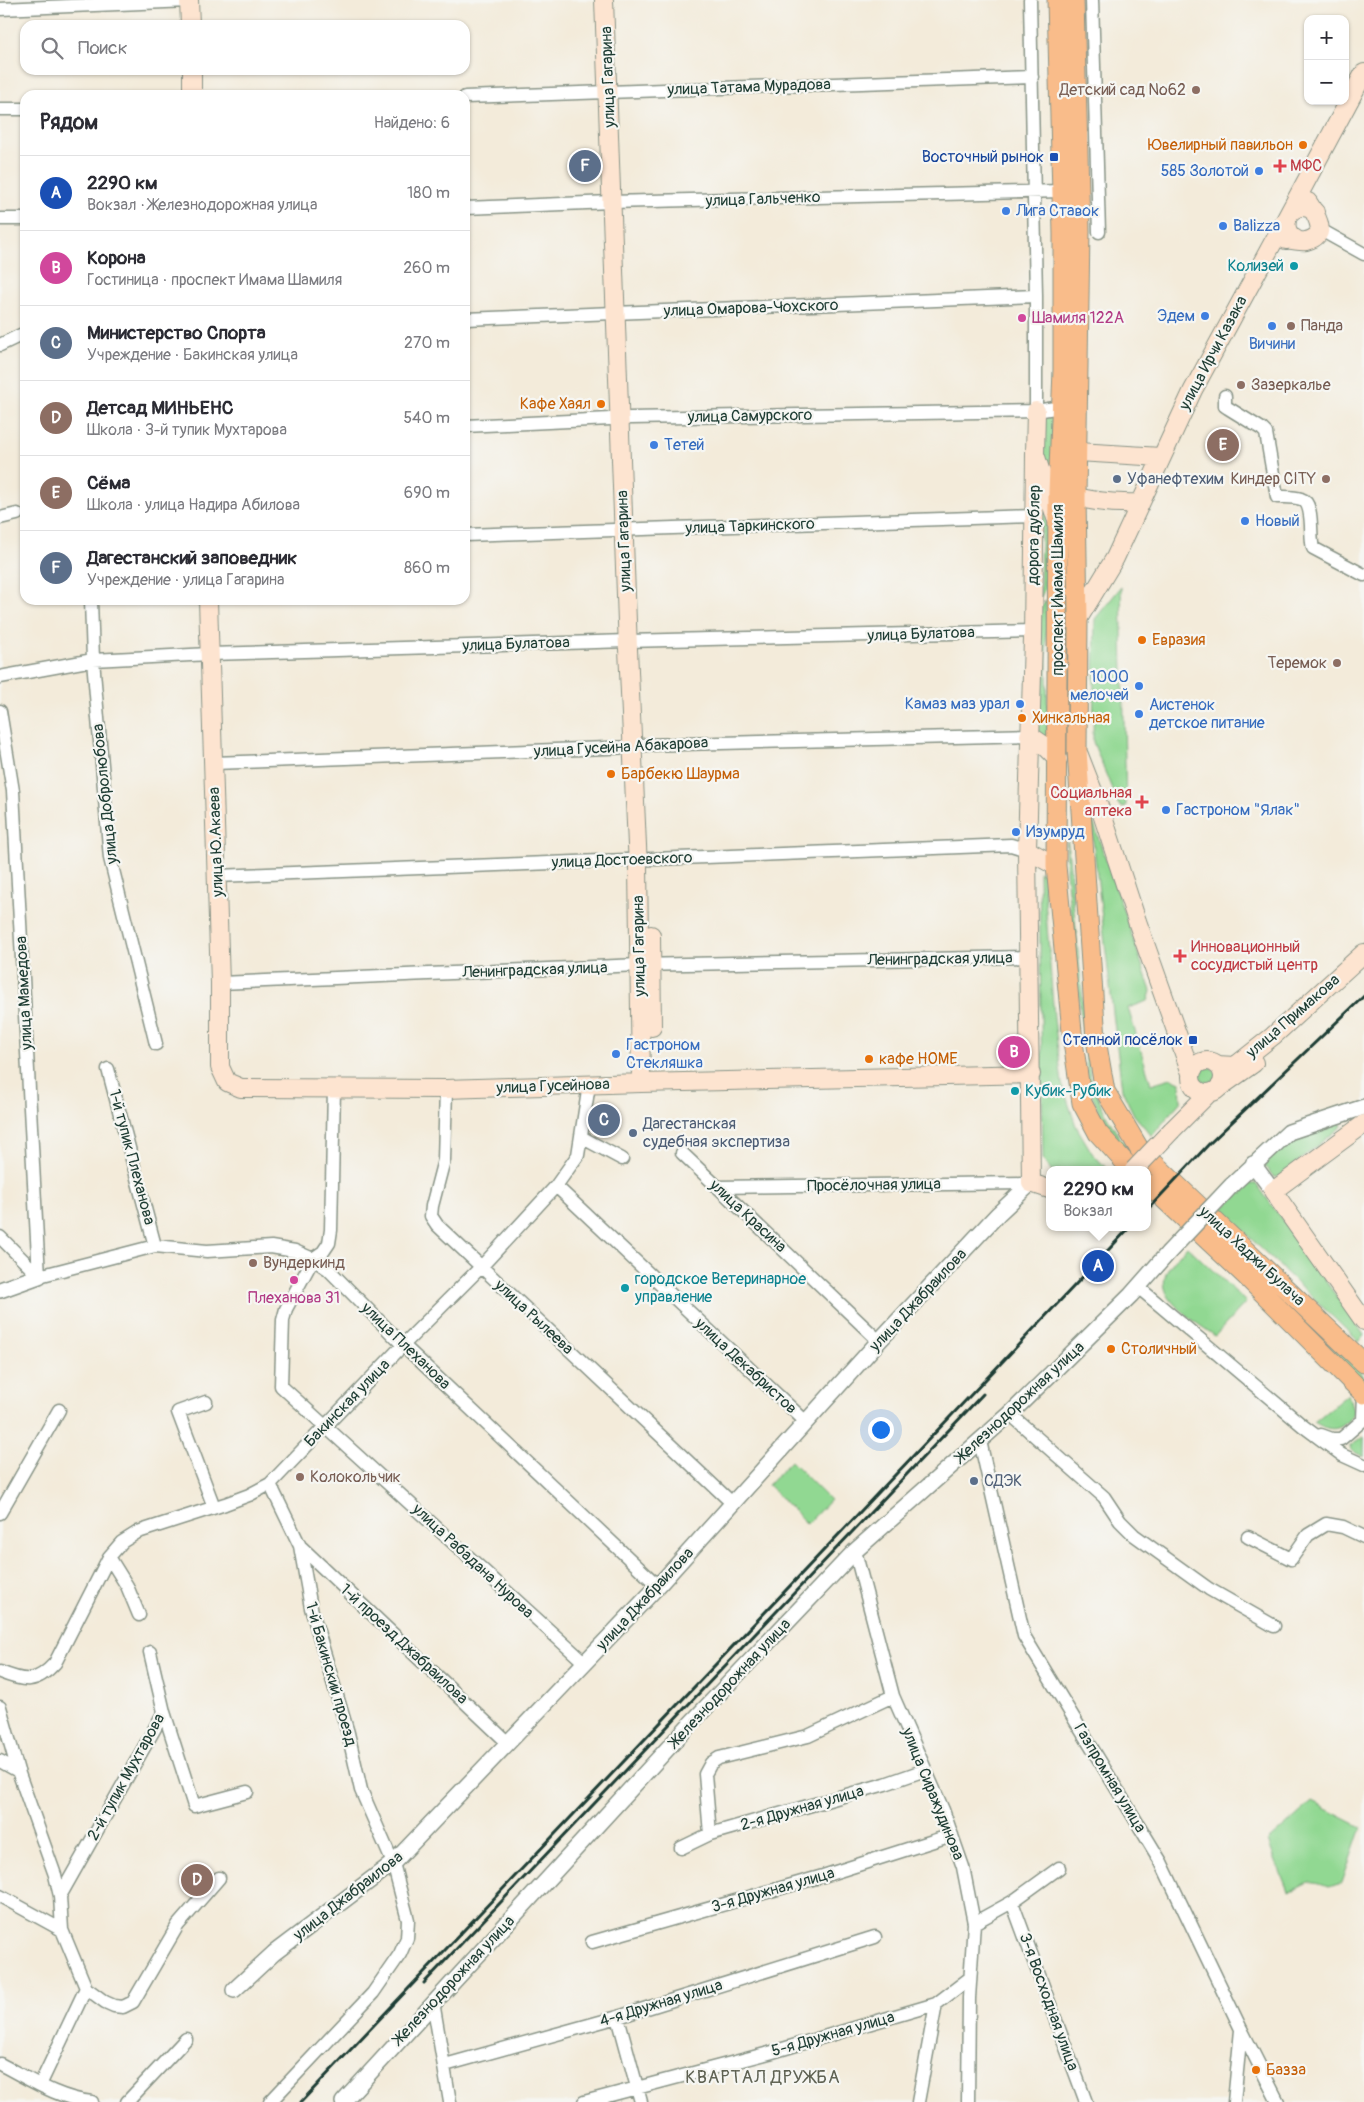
<!DOCTYPE html>
<html lang="ru">
<meta charset="utf-8">
<style>
:root{--surface:#fff;--page:#f2f2f3;--text:#2b2b33;--muted:#7c7c81;--line:#e1e1e2;--accent:#2563eb}
body{margin:0;font-family:Pangolin,sans-serif;background:var(--page);color:var(--text)}
.controls{position:absolute;right:15px;top:15px;display:grid;overflow:hidden;border-radius:10px;box-shadow:0 1px 4px #0004}
.controls button{width:45px;height:45px;display:grid;place-items:center;padding:0;border:0;border-bottom:1px solid var(--line);background:var(--surface);color:var(--text);font:25px sans-serif}
.you{position:absolute;left:880px;top:1429px;width:18px;height:18px;margin:-12px;border:4px solid #fff;border-radius:50%;background:#1a73e8;box-shadow:0 0 0 8px #1a73e833}
.badge{display:grid;place-items:center;width:32px;height:32px;border-radius:50%;background:var(--accent);color:#fff;font-size:16px;font-weight:700}
.pin{position:absolute;translate:-50% -50%;border:2px solid #fff;box-shadow:0 1px 5px #0006}
.popup{position:absolute;left:1046px;top:1166px;width:105px;height:65px;box-sizing:border-box;display:grid;place-content:center;border-radius:10px;background:var(--surface);filter:drop-shadow(0 1px 4px #0005);font-size:16px;white-space:nowrap;color:var(--muted)}
.popup b{font-size:19px;color:var(--text)}
.popup::after{content:'';position:absolute;left:50%;top:100%;margin-left:-10px;border:10px solid transparent;border-top-color:var(--surface)}
.list{margin:0;padding:0;list-style:none}
h2{display:flex;justify-content:space-between;align-items:center;height:65px;margin:0;padding:0 20px;font-size:21px}
h2 small{font-size:16px;font-weight:400;color:var(--muted)}
.list li{display:grid;grid-template-columns:32px 1fr auto;gap:15px;align-items:center;box-sizing:border-box;height:75px;padding:0 20px;border-top:1px solid var(--line)}
.list b{display:block;font-size:19px;white-space:nowrap}
.list p{margin:0;font-size:16px;white-space:nowrap;color:var(--muted)}
.list em{font-size:16px;font-style:normal;color:var(--muted)}
.icon{flex:none;width:28px;height:28px;fill:none;stroke:currentColor;stroke-width:2;stroke-linecap:round;stroke-linejoin:round}
.map{position:relative;flex:none;width:1364px;height:2102px;overflow:hidden}
.search{position:absolute;background:var(--surface);box-shadow:0 1px 4px #0004;left:20px;top:20px;width:450px;height:55px;display:flex;align-items:center;gap:12px;box-sizing:border-box;padding:0 18px;border-radius:15px;color:var(--muted);font-size:19px}
.panel{position:absolute;background:var(--surface);box-shadow:0 1px 4px #0004;left:20px;top:90px;width:450px;height:515px;border-radius:15px}
.map>svg:first-child{display:block}
</style>
<div class="map">
<svg width="1364" height="2102" viewBox="0 0 1364 2102">
<rect width="100%" height="100%" fill="#f6f6f2"/>
<filter id="ink" filterUnits="userSpaceOnUse"><feTurbulence type="fractalNoise" baseFrequency=".02" numOctaves="2"/><feDisplacementMap in="SourceGraphic" scale="10" xChannelSelector="R" yChannelSelector="G"/><feConvolveMatrix kernelMatrix="1 2 1 2 8 2 1 2 1" color-interpolation-filters="sRGB"/></filter>
<filter id="wash" filterUnits="userSpaceOnUse"><feTurbulence type="fractalNoise" baseFrequency=".0096" numOctaves="4" result="noise"/><feDisplacementMap in="SourceGraphic" scale="20" xChannelSelector="R" yChannelSelector="G"/><feGaussianBlur stdDeviation="1.12" result="paint"/><feColorMatrix in="noise" values="0 0 0 0 0 0 0 0 0 0 0 0 0 0 0 0 0 1.4 0 .05"/><feComposite in="paint" operator="in"/></filter>
<g filter="url(#wash)">
<rect width="100%" height="100%" fill="#f3ebda"/>
<!-- green -->
<path fill="#91d892" stroke="#588a63" d="M1048 414H1055L1053 477 1042 452 1040 424Z
M1042 485 1047 495 1045 589 1040 598Z
M1121 587 1126 806 1123 808 1118 804 1093 742 1095 619Z
M1046 600 1048 746 1038 735V613Z
M1093 822 1151 991 1148 1001 1128 1008 1151 1084 1171 1078 1180 1082 1181 1101 1152 1136 1134 1115 1122 1090 1091 823Z
M1067 837 1090 1074C1098 1104 1110 1124 1128 1149L1333 1342 1364 1376V1385L1329 1347 1147 1172V1170H1144C1114 1141 1096 1117 1087 1076L1066 871Z
M1039 872H1043L1054 1018 1062 1084 1076 1126 1092 1153 1108 1170H1051L1043 1159Z
M1197 1077a10 10 0 1 1 20 0a10 10 0 1 1-20 0Z
M1340 1122 1342 1126 1279 1177H1274L1265 1167C1271 1142 1318 1129 1340 1122Z
M1249 1183H1256L1364 1335 1358 1341 1221 1210Z
M1187 1246 1246 1302 1215 1336C1198 1323 1155 1300 1166 1274 1170 1263 1180 1255 1187 1246Z
M1348 1394 1354 1413C1342 1431 1332 1433 1314 1422Z
M1364 1437V1457L1351 1450 1350 1446Z
M791 1461 830 1500 807 1524 768 1485Z
M1312 1802 1361 1827 1342 1883 1328 1887C1304 1877 1309 1888 1288 1891L1268 1841Z"/>
</g>
<g filter="url(#ink)">
<g fill="none" stroke-linecap="round" stroke-linejoin="round">
<defs>
<path id="minor" d="M1030 0 1036 296V411
M1092 0 1099 232
M0 9 189 1
M465 97 1032 77
M0 109H25
M465 208 611 202 1062 191
M0 219H25
M1319 229 1364 254
M465 319 1036 296
M0 345 25 333
M1225 396V406L1228 408 1262 429 1266 433 1277 497C1284 497 1294 496 1301 499 1315 503 1309 536 1313 548L1364 575
M465 426 631 418 1036 411 1061 407
M0 518 17 514
M465 535 1035 516
M91 600 93 660 110 858 156 1044
M0 677 93 660 210 654 627 641 1033 631
M0 711 13 791 39 1276
M214 763 633 747 643 745 1029 735
M217 876 1011 845 1027 850
M220 983 639 965 1029 957
M108 1069 155 1246
M334 1089 331 1230 329 1243 323 1252 313 1259 286 1309 283 1320 281 1386 585 1663
M446 1089 444 1160 432 1206 431 1216 437 1225 732 1503
M581 1137 622 1159
M682 1153 879 1341
M556 1186 806 1422
M718 1187 1031 1183
M0 1237 39 1276
M39 1276 155 1246 207 1251 271 1247 295 1251 313 1259 328 1269 403 1345 658 1586
M1138 1287 1303 1426 1342 1455 1364 1465
M206 1402 178 1412 214 1507
M1010 1414 1104 1497 1120 1521 1134 1535 1209 1589 1274 1626
M1321 1435 1332 1439H1341L1363 1420 1364 1394
M980 1441 1024 1636 1161 1862 1241 2029 1278 2102
M270 1484 300 1546 311 1608 348 1733 361 1790 393 1863 408 1920 407 1938 400 1954 373 1993 270 2102
M0 1513 59 1410
M1248 1537 1291 1559 1308 1535 1326 1524 1343 1527 1364 1537
M300 1546 508 1743
M855 1551 893 1696 943 1810 963 1867 974 1923 969 1998 968 2102
M109 1557 127 1586 139 1615
M150 1652 164 1712 194 1806 247 1792
M0 1672C25 1682 36 1684 55 1663L109 1557 122 1542 138 1532 225 1504 249 1495 270 1484 403 1345 481 1267 556 1186 578 1155 589 1085
M0 1707 18 1771 55 1875 60 1896 62 1930 86 1988 105 2002 114 2006 123 2007 133 2002 178 1925 219 1878
M0 1761 18 1771
M710 1834 705 1774 711 1763 719 1758 808 1736 893 1696
M681 1848 710 1834 885 1784 925 1770
M0 1896 62 1930
M60 1896 164 1712
M1012 1902 1086 2102
M974 1923 1012 1902 1059 1868
M592 1942 823 1876 952 1835
M433 2002 450 2102
M618 2017 641 2102
M0 2064C29 2079 59 2099 92 2102
M445 2065 618 2017 875 1937
M40 2085 86 1988
M127 2102 186 2039
M584 2102 769 2053 936 2004
M918 2102 936 2004 970 1978
M1234 2102 1241 2030"/>
<path id="tertiary" d="M1253 1164 1273 1191
M1232 1185 1289 1132 1364 1107
M0 1290 39 1276
M234 1990 274 1953 393 1863 658 1586 879 1341 998 1214 1031 1183
M343 2102 692 1722 855 1551 1010 1414 1131 1295 1168 1253"/>
<path id="secondary" d="M189 0 190 25
M604 0 628 649 638 867 641 1083
M192 70V95
M1286 240C1293 239 1299 242 1306 241 1331 235 1315 214 1308 202
M1297 240C1286 234 1285 226 1288 215L1364 73
M1036 411 1035 454 1056 518
M1078 452 1161 457
M1035 454 1033 638 1027 850 1031 1183 1049 1189
M1063 494C1088 501 1113 504 1139 503
M208 600 220 983V1067L227 1082 241 1088 446 1089 641 1083 1031 1074
M1078 619 1115 558 1193 390 1288 215C1296 206 1305 204 1315 212
M1029 735 1045 746 1058 759
M1079 755 1102 814 1137 921 1191 1073
M1027 850 1056 866
M651 935 652 1027
M1191 1077a16 16 0 1 1 32 0a16 16 0 1 1-32 0Z
M1217 1065 1235 1066 1273 1036 1364 953
M1220 1087 1254 1063
M1364 1124 1273 1191 1364 1321
M1172 1130 1209 1093"/>
<path id="primary" d="M1057 0 1063 234V370L1058 493 1056 866 1073 1042 1082 1103 1098 1133 1132 1170
M1074 0 1080 231 1076 498 1078 619 1077 750 1096 1040 1105 1091 1140 1150 1364 1363
M1147 1183 1245 1275 1364 1394"/>
</defs>
<!-- minor casing -->
<use href="#minor" stroke="#899487" stroke-width="15"/>
<!-- tertiary casing -->
<use href="#tertiary" stroke="#899487" stroke-width="18"/>
<!-- secondary casing -->
<use href="#secondary" stroke="#899487" stroke-width="20"/>
<!-- primary casing -->
<use href="#primary" stroke="#899487" stroke-width="21"/>
<!-- minor -->
<use href="#minor" stroke="#fff" stroke-width="12"/>
<!-- tertiary -->
<use href="#tertiary" stroke="#fff" stroke-width="15"/>
<!-- secondary -->
<use href="#secondary" stroke="#fde4d0" stroke-width="18"/>
<!-- primary -->
<use href="#primary" stroke="#f9bc8a" stroke-width="19"/>
<!-- rail -->
<path stroke="#1f3d34" stroke-width="3" d="M1147 1210 1209 1144 1364 996
M424 1983 983 1394
M301 2102 1130 1227"/>
<defs>
<path id="tertiary-bridge" d="M1168 1253 1232 1185"/>
<path id="secondary-bridge" d="M1134 1170 1172 1130"/>
</defs>
<!-- tertiary-bridge casing -->
<use href="#tertiary-bridge" stroke="#899487" stroke-width="18" stroke-linecap="butt"/>
<!-- secondary-bridge casing -->
<use href="#secondary-bridge" stroke="#899487" stroke-width="20" stroke-linecap="butt"/>
<!-- tertiary-bridge -->
<use href="#tertiary-bridge" stroke="#fff" stroke-width="15"/>
<!-- secondary-bridge -->
<use href="#secondary-bridge" stroke="#fde4d0" stroke-width="18"/>
</g>
</g>
<!-- markers -->
<g fill="#8d6e63" stroke="#f6f6f2" stroke-width="2">
<circle cx="1196" cy="90" r="5"/>
<circle cx="1291" cy="326" r="5"/>
<circle cx="1241" cy="385" r="5"/>
<circle cx="1326" cy="479" r="5"/>
<circle cx="1337" cy="663" r="5"/>
<circle cx="253" cy="1263" r="5"/>
<circle cx="300" cy="1477" r="5"/>
</g>
<g fill="#e8710a" stroke="#f6f6f2" stroke-width="2">
<circle cx="1303" cy="145" r="5"/>
<circle cx="601" cy="404" r="5"/>
<circle cx="1142" cy="640" r="5"/>
<circle cx="1022" cy="718" r="5"/>
<circle cx="611" cy="774" r="5"/>
<circle cx="869" cy="1059" r="5"/>
<circle cx="1111" cy="1349" r="5"/>
<circle cx="1256" cy="2070" r="5"/>
</g>
<g fill="#1a4fb4" stroke="#f6f6f2" stroke-width="2">
<rect x="1049" y="152" width="10" height="10" rx="2.5"/>
<rect x="1188" y="1035" width="10" height="10" rx="2.5"/>
</g>
<g fill="#e0444e" stroke="#f6f6f2" stroke-width="2">
<path d="M1277.5 158.5h5v5h5v5h-5v5h-5v-5h-5v-5h5z"/>
<path d="M1139.5 794.5h5v5h5v5h-5v5h-5v-5h-5v-5h5z"/>
<path d="M1177.5 948.5h5v5h5v5h-5v5h-5v-5h-5v-5h5z"/>
</g>
<g fill="#3f7fe0" stroke="#f6f6f2" stroke-width="2">
<circle cx="1259" cy="171" r="5"/>
<circle cx="1006" cy="211" r="5"/>
<circle cx="1223" cy="226" r="5"/>
<circle cx="1205" cy="316" r="5"/>
<circle cx="1272" cy="326" r="5"/>
<circle cx="654" cy="445" r="5"/>
<circle cx="1245" cy="521" r="5"/>
<circle cx="1139" cy="686" r="5"/>
<circle cx="1020" cy="704" r="5"/>
<circle cx="1139" cy="714" r="5"/>
<circle cx="1166" cy="810" r="5"/>
<circle cx="1016" cy="832" r="5"/>
<circle cx="616" cy="1054" r="5"/>
</g>
<g fill="#0f9aa8" stroke="#f6f6f2" stroke-width="2">
<circle cx="1294" cy="266" r="5"/>
<circle cx="1015" cy="1091" r="5"/>
<circle cx="625" cy="1288" r="5"/>
</g>
<g fill="#d1479c" stroke="#f6f6f2" stroke-width="2">
<circle cx="1022" cy="318" r="5"/>
<circle cx="294" cy="1280" r="5"/>
</g>
<g fill="#5c6f8a" stroke="#f6f6f2" stroke-width="2">
<circle cx="1117" cy="479" r="5"/>
<circle cx="633" cy="1133" r="5"/>
<circle cx="974" cy="1481" r="5"/>
</g>
<g text-anchor="middle" dominant-baseline="central" stroke-width="4.5" stroke-linejoin="round" paint-order="stroke">
<!-- street labels -->
<g font-size="16" fill="#1f3d34" stroke="#f6f6f2">
<text transform="translate(608 77) rotate(-92)">улица Гагарина</text>
<text transform="translate(749 87) rotate(-2)">улица Татама Мурадова</text>
<text transform="translate(763 199) rotate(-2)">улица Гальченко</text>
<text transform="translate(751 308) rotate(-2)">улица Омарова-Чохского</text>
<text transform="translate(1213 353) rotate(-62)">улица Ирчи Казака</text>
<text transform="translate(750 416) rotate(-1)">улица Самурского</text>
<text transform="translate(750 526) rotate(-2)">улица Таркинского</text>
<text transform="translate(1034 535) rotate(-89)">дорога дублер</text>
<text transform="translate(624 541) rotate(-92)">улица Гагарина</text>
<text transform="translate(1058 590) rotate(-90)">проспект Имама Шамиля</text>
<text transform="translate(921 634) rotate(-2)">улица Булатова</text>
<text transform="translate(516 644) rotate(-2)">улица Булатова</text>
<text transform="translate(621 747) rotate(-3)">улица Гусейна Абакарова</text>
<text transform="translate(105 794) rotate(-96)">улица Добролюбова</text>
<text transform="translate(216 842) rotate(-92)">улица Ю.Акаева</text>
<text transform="translate(622 860) rotate(-2)">улица Достоевского</text>
<text transform="translate(639 946) rotate(-91)">улица Гагарина</text>
<text transform="translate(940 959) rotate(-1)">Ленинградская улица</text>
<text transform="translate(535 970) rotate(-2)">Ленинградская улица</text>
<text transform="translate(24 993) rotate(-93)">улица Мамедова</text>
<text transform="translate(1293 1016) rotate(-41)">улица Примакова</text>
<text transform="translate(553 1086) rotate(-2)">улица Гусейнова</text>
<text transform="translate(132 1157) rotate(75)">1-й тупик Плеханова</text>
<text transform="translate(874 1185) rotate(-1)">Просёлочная улица</text>
<text transform="translate(748 1216) rotate(43)">улица Красина</text>
<text transform="translate(1252 1256) rotate(43)">улица Хаджи Булача</text>
<text transform="translate(918 1300) rotate(-47)">улица Джабраилова</text>
<text transform="translate(534 1317) rotate(43)">улица Рылеева</text>
<text transform="translate(406 1346) rotate(44)">улица Плеханова</text>
<text transform="translate(746 1366) rotate(43)">улица Декабристов</text>
<text transform="translate(1020 1402) rotate(-43)">Железнодорожная улица</text>
<text transform="translate(347 1403) rotate(-46)">Бакинская улица</text>
<text transform="translate(473 1561) rotate(43)">улица Рабадана Нурова</text>
<text transform="translate(645 1599) rotate(-47)">улица Джабраилова</text>
<text transform="translate(404 1644) rotate(43)">1-й проезд Джабраилова</text>
<text transform="translate(331 1674) rotate(74)">1-й Бакинский проезд</text>
<text transform="translate(730 1683) rotate(-47)">Железнодорожная улица</text>
<text transform="translate(126 1777) rotate(-61)">2-й тупик Мухтарова</text>
<text transform="translate(1110 1778) rotate(59)">Газпромная улица</text>
<text transform="translate(933 1794) rotate(68)">улица Сиражудинова</text>
<text transform="translate(802 1808) rotate(-16)">2-я Дружная улица</text>
<text transform="translate(773 1890) rotate(-16)">3-я Дружная улица</text>
<text transform="translate(348 1896) rotate(-38)">улица Джабраилова</text>
<text transform="translate(454 1980) rotate(-47)">Железнодорожная улица</text>
<text transform="translate(1049 2002) rotate(70)">3-я Восходная улица</text>
<text transform="translate(661 2003) rotate(-17)">4-я Дружная улица</text>
<text transform="translate(833 2034) rotate(-16)">5-я Дружная улица</text>
</g>
<!-- education labels -->
<g font-size="16" fill="#785e54" stroke="#f6f6f2" text-anchor="start">
<text x="1186" y="90" text-anchor="end">Детский сад №62</text>
<text x="1301" y="326">Панда</text>
<text x="1251" y="385">Зазеркалье</text>
<text x="1316" y="479" text-anchor="end">Киндер CITY</text>
<text x="1327" y="663" text-anchor="end">Теремок</text>
<text x="263" y="1263">Вундеркинд</text>
<text x="310" y="1477">Колокольчик</text>
</g>
<!-- food labels -->
<g font-size="16" fill="#c56008" stroke="#f6f6f2" text-anchor="start">
<text x="1293" y="145" text-anchor="end">Ювелирный павильон</text>
<text x="591" y="404" text-anchor="end">Кафе Хаял</text>
<text x="1152" y="640">Евразия</text>
<text x="1032" y="718">Хинкальная</text>
<text x="621" y="774">Барбекю Шаурма</text>
<text x="879" y="1059">кафе HOME</text>
<text x="1121" y="1349">Столичный</text>
<text x="1266" y="2070">Базза</text>
</g>
<!-- transit labels -->
<g font-size="16" fill="#164399" stroke="#f6f6f2" text-anchor="end">
<text x="1044" y="157">Восточный рынок</text>
<text x="1183" y="1040">Степной посёлок</text>
</g>
<!-- health labels -->
<g font-size="16" fill="#be3a42" stroke="#f6f6f2" text-anchor="start">
<text x="1290" y="166">МФС</text>
<text x="1132" y="793" text-anchor="end">Социальная<tspan x="1132" dy="18">аптека</tspan></text>
<text x="1191" y="947">Инновационный<tspan x="1191" dy="18">сосудистый центр</tspan></text>
</g>
<!-- shop labels -->
<g font-size="16" fill="#366cbe" stroke="#f6f6f2" text-anchor="start">
<text x="1249" y="171" text-anchor="end">585 Золотой</text>
<text x="1016" y="211">Лига Ставок</text>
<text x="1233" y="226">Balizza</text>
<text x="1195" y="316" text-anchor="end">Эдем</text>
<text x="1272" y="344" text-anchor="middle">Вичини</text>
<text x="664" y="445">Тетей</text>
<text x="1255" y="521">Новый</text>
<text x="1129" y="677" text-anchor="end">1000<tspan x="1129" dy="18">мелочей</tspan></text>
<text x="1010" y="704" text-anchor="end">Камаз маз урал</text>
<text x="1149" y="705">Аистенок<tspan x="1149" dy="18">детское питание</tspan></text>
<text x="1176" y="810">Гастроном "Ялак"</text>
<text x="1026" y="832">Изумруд</text>
<text x="626" y="1045">Гастроном<tspan x="626" dy="18">Стекляшка</tspan></text>
</g>
<!-- culture labels -->
<g font-size="16" fill="#0d838f" stroke="#f6f6f2" text-anchor="start">
<text x="1284" y="266" text-anchor="end">Колизей</text>
<text x="1025" y="1091">Кубик-Рубик</text>
<text x="635" y="1279">городское Ветеринарное<tspan x="635" dy="18">управление</tspan></text>
</g>
<!-- hotel labels -->
<g font-size="16" fill="#b23c85" stroke="#f6f6f2" text-anchor="start">
<text x="1032" y="318">Шамиля 122А</text>
<text x="294" y="1298" text-anchor="middle">Плеханова 31</text>
</g>
<!-- service labels -->
<g font-size="16" fill="#4e5e75" stroke="#f6f6f2" text-anchor="start">
<text x="1127" y="479">Уфанефтехим</text>
<text x="643" y="1124">Дагестанская<tspan x="643" dy="18">судебная экспертиза</tspan></text>
<text x="984" y="1481">СДЭК</text>
</g>
<!-- neighbourhood labels -->
<g font-size="18" letter-spacing="1" fill="#5f6253" stroke="#f6f6f2">
<text x="763" y="2077">КВАРТАЛ ДРУЖБА</text>
</g>
</g>
</svg>
<div class="controls">
<button>+</button>
<button>−</button>
</div>
<div class="you"></div>
<div class="pin badge" style="left:1098px;top:1266px;background:#1a4fb4">A</div>
<div class="popup"><b>2290 км</b>Вокзал</div>
<div class="pin badge" style="left:1014px;top:1052px;background:#d1479c">B</div>
<div class="pin badge" style="left:604px;top:1120px;background:#5c6f8a">C</div>
<div class="pin badge" style="left:197px;top:1880px;background:#8d6e63">D</div>
<div class="pin badge" style="left:1223px;top:445px;background:#8d6e63">E</div>
<div class="pin badge" style="left:585px;top:166px;background:#5c6f8a">F</div>
<div class="search"><svg class="icon" aria-label="search" viewBox="0 0 24 24"><circle cx="10" cy="10" r="6"/><path d="M15 15l6 6"/></svg>Поиск</div>
<section class="panel">
<h2>Рядом<small>Найдено: 6</small></h2>
<ul class="list">
<li><span class="badge" style="background:#1a4fb4">A</span><div><b>2290 км</b><p>Вокзал · Железнодорожная улица</p></div><em>180 m</em></li>
<li><span class="badge" style="background:#d1479c">B</span><div><b>Корона</b><p>Гостиница · проспект Имама Шамиля</p></div><em>260 m</em></li>
<li><span class="badge" style="background:#5c6f8a">C</span><div><b>Министерство Спорта</b><p>Учреждение · Бакинская улица</p></div><em>270 m</em></li>
<li><span class="badge" style="background:#8d6e63">D</span><div><b>Детсад МИНЬЕНС</b><p>Школа · 3-й тупик Мухтарова</p></div><em>540 m</em></li>
<li><span class="badge" style="background:#8d6e63">E</span><div><b>Сёма</b><p>Школа · улица Надира Абилова</p></div><em>690 m</em></li>
<li><span class="badge" style="background:#5c6f8a">F</span><div><b>Дагестанский заповедник</b><p>Учреждение · улица Гагарина</p></div><em>860 m</em></li>
</ul>
</section>
</div>
